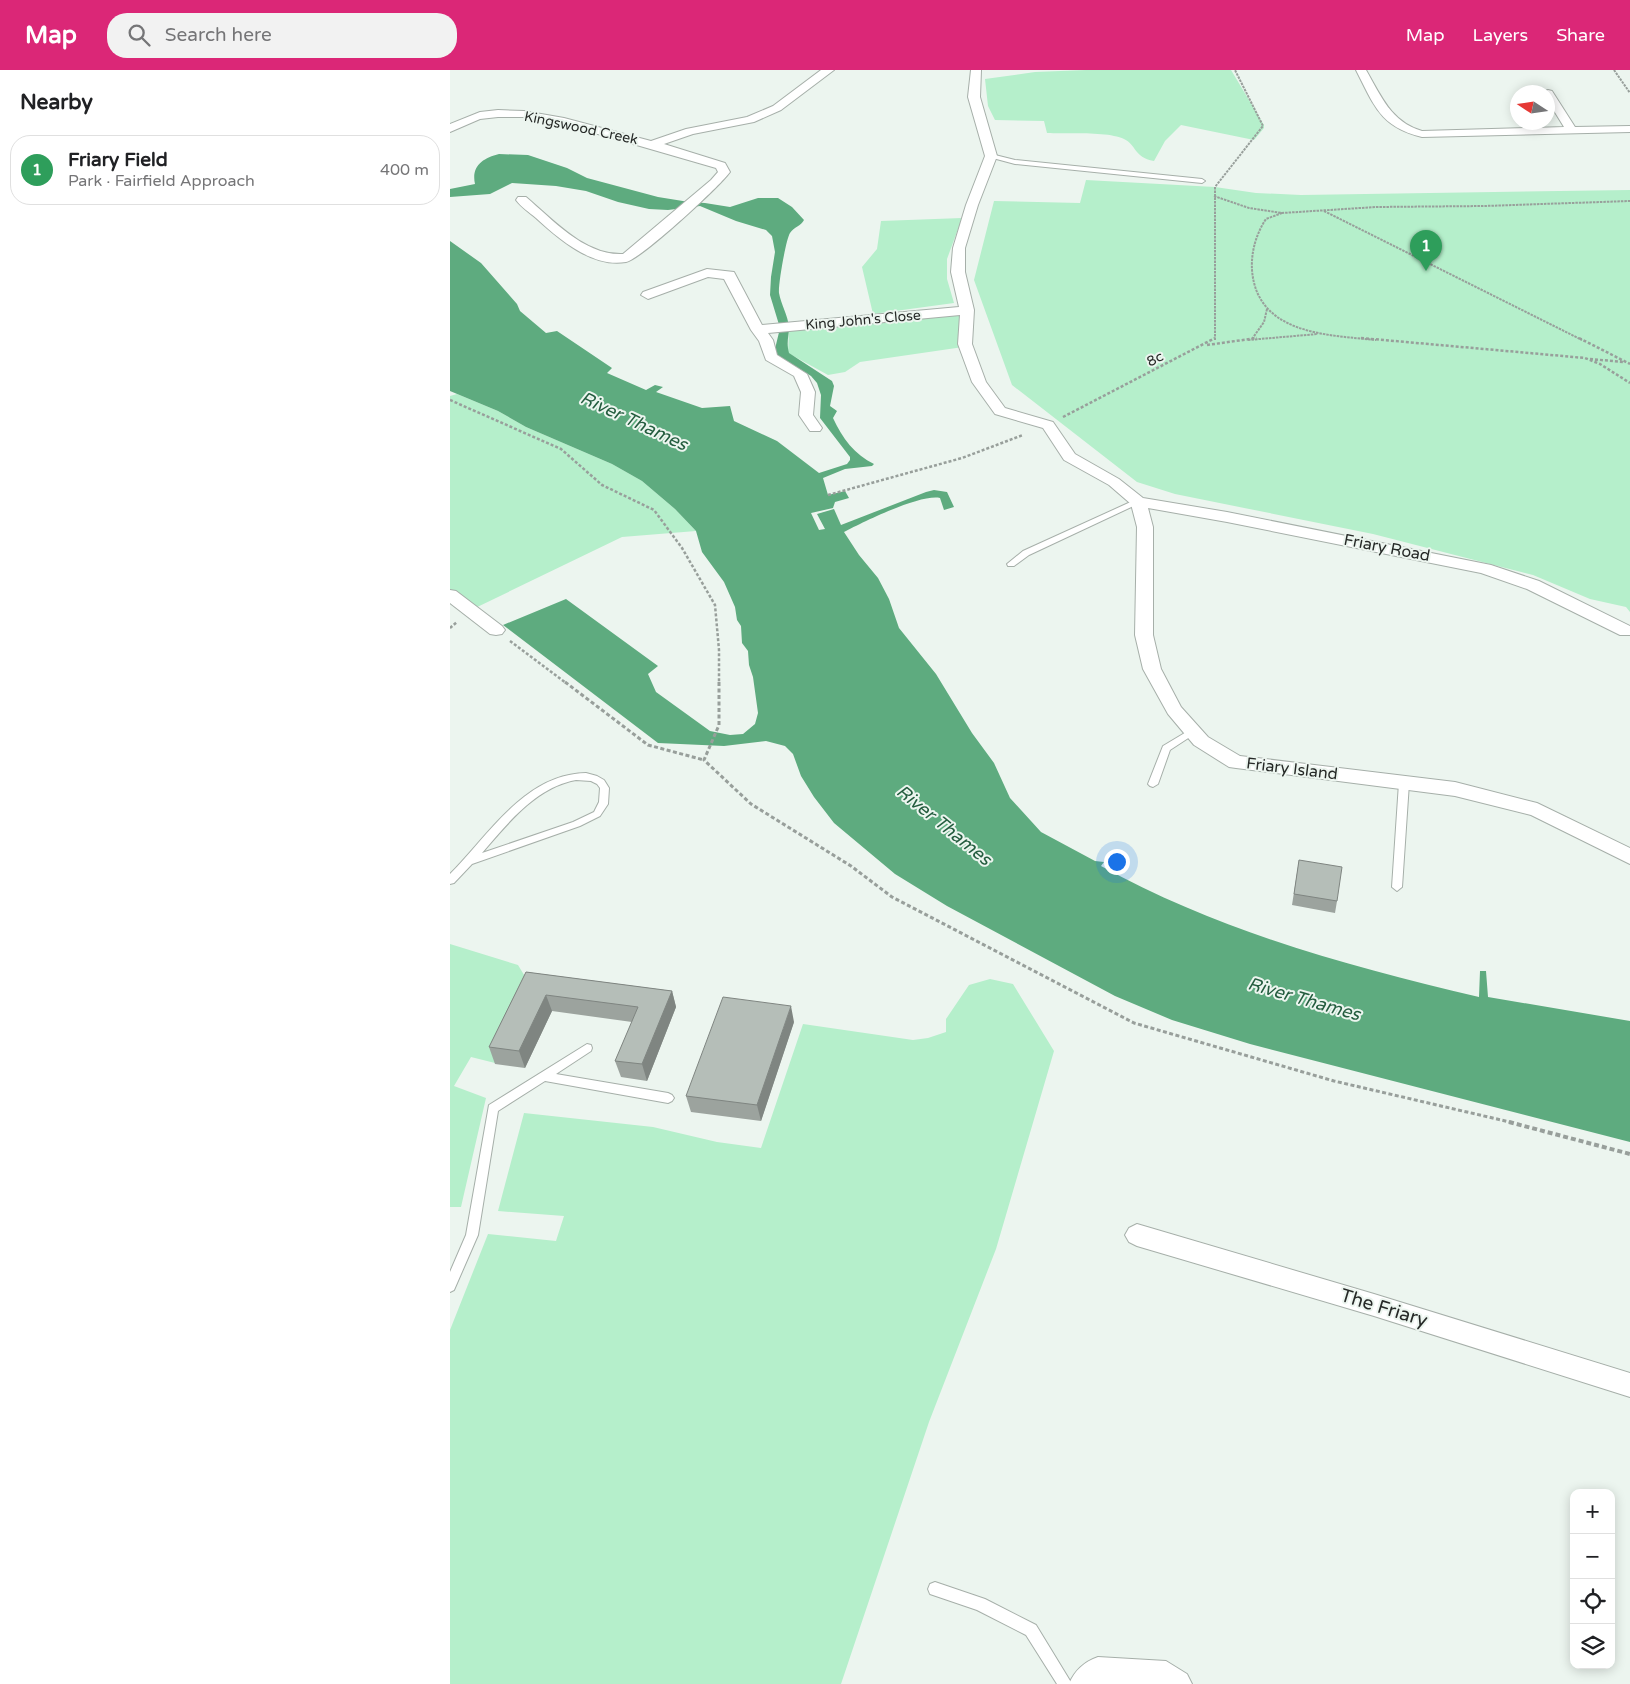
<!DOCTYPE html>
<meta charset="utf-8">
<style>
:root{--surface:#fff;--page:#f2f2f2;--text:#202124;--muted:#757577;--line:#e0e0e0;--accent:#db2777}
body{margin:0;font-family:"Varela Round",sans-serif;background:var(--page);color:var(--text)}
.controls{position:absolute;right:15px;bottom:15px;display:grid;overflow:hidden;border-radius:10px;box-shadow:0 2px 12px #0003}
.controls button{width:45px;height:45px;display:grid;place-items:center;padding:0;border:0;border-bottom:1px solid var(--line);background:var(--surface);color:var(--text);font:25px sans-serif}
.compass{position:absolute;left:1060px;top:15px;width:45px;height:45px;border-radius:50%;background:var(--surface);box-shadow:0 2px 12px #0003;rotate:282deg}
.you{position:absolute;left:666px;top:791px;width:18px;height:18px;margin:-12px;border:4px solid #fff;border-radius:50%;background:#1a73e8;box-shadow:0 0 0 8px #1a73e833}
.badge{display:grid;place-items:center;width:32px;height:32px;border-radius:50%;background:var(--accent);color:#fff;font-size:16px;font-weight:700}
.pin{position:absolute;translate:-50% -41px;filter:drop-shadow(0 1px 2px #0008)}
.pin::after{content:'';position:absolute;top:26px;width:18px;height:15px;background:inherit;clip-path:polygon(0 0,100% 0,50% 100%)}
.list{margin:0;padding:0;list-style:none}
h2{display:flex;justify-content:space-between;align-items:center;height:65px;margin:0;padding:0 20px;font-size:21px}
h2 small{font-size:16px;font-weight:400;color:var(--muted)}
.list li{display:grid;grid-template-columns:32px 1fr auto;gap:15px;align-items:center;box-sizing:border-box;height:70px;margin:0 10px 10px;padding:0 10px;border:1px solid var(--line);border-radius:20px}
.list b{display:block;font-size:19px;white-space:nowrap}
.list p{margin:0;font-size:16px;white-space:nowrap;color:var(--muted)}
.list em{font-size:16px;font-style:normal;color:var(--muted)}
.icon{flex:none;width:28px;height:28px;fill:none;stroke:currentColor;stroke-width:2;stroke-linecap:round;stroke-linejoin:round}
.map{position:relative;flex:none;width:1180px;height:1614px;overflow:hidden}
header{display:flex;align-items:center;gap:30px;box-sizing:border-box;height:70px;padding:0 25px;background:var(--accent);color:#fff}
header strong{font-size:24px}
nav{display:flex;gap:28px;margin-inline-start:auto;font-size:18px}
.search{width:350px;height:45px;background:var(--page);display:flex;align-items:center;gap:12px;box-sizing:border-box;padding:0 18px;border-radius:20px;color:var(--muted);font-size:19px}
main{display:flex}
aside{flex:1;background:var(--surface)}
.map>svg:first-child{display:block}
</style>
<header>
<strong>Map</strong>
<div class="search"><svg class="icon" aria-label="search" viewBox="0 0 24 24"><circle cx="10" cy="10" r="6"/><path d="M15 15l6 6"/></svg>Search here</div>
<nav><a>Map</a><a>Layers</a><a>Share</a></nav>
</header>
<main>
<aside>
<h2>Nearby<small></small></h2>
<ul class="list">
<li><span class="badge" style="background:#2e9e5b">1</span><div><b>Friary Field</b><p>Park · Fairfield Approach</p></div><em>400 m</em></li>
</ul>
</aside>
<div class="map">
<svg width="1180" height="1614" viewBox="0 0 1180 1614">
<rect width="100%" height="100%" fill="#ecf5ef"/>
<!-- green -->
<path fill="#b5efcb" d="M636 0H781L814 55V58L804 70 731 55 715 71 704 91C683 87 687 75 674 69 658 61 616 64 597 63L594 51 545 50 538 36 535 9 585 2Z
M636 110 765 117 806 123 851 125 1180 120V542L1176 537 1140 529 1083 505 923 464 725 424 687 412 562 315 524 210 544 131 630 133Z
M512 148 497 189V209L504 233 423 244 412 197 427 179 431 151Z
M492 238H508L520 276 410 292 395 302 378 305 338 283 339 260 490 240Z
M7 324 48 341 76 357 162 394 192 411 225 439 246 461 172 467 21 540 0 525V326Z
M0 874 68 895 82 918 45 993 21 987 4 1016 36 1028 11 1137H0Z
M540 909 563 914 604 981 546 1179 479 1352 391 1614H0V1260L38 1164 106 1171 114 1146 48 1141 74 1043 203 1057 267 1072 311 1078 353 954 463 970 478 968 496 962V949L519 915Z"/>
<!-- water -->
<path fill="#5eab7f" d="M49 84 78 85 117 98 137 108 208 127 239 132 255 133 280 137 308 128H328L342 137 354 150C351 156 344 157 340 163 336 169 328 215 329 223 331 234 338 246 339 257 339 267 336 272 339 283L382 311 384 316 380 336 387 341 383 348C392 368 405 385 424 394L422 396 395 399 373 408 378 425 395 421 399 428 385 432 383 438 361 443 369 460 375 459 367 444 384 439 391 455 476 422 484 420 497 422 504 437 494 440 490 428C470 424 413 452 394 462L409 485 428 508 439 529 449 558 486 604 522 663 544 693 560 728 591 762 645 791 654 792 651 796C769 861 898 896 1029 927L1030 901H1036L1038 927 1180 951V1072L800 974 722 950 665 926 497 836 445 804 384 753 364 727 351 706 343 684 335 676 316 671 274 676 208 673 53 555 116 529 208 596 198 604 206 622 260 661 280 665 293 664 305 654 308 643 303 607 299 595 298 581 292 573 291 556 287 550 285 537 274 512 252 482 246 461 225 439 192 411 162 394 76 357 48 341 0 321V171L31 193 67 234 70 241 96 263 107 261 162 298 157 303 196 320 205 315 213 317 206 322 252 338 280 336 284 351 327 371 369 403 397 394 400 390V387L370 348 371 325 367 313 361 306 326 284 325 279 330 258 320 225 321 207 325 182 322 166 316 160 286 151 250 136 218 140 199 139 168 132 136 121 106 116 62 113 40 124 0 127V119L25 114C21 96 33 88 49 84Z"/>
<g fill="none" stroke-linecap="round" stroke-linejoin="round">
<defs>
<path id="service" d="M541 84 565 90 752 109 755 111 752 113 565 94 539 87V85Z
M685 430H688L692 432 579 485 564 496H558L557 494 573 481Z
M743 658 746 659 748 661 746 663 720 680 708 714 703 717 700 716 698 714 713 676Z
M136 703 147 706 154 710 159 718 158 734 150 746 130 756 22 794 4 813 0 814V804C39 765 75 704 136 703ZM126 710 141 711 147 714 150 718 149 732 144 742 123 752 32 783C57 754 86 717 126 710Z
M954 710 959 713 952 817 947 821 942 817 949 713Z
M137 974 141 975 142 978 141 981 106 1004 218 1023 222 1025 224 1028 222 1031 218 1033 95 1011 48 1041 28 1165 4 1220 0 1222V1202L16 1165 39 1035Z
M485 1512 535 1529 586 1555 622 1614H607L576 1565 527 1540 480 1524 478 1519 480 1514Z"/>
<path id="minor" d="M371 0H384L331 40 304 52 243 64 214 74 275 93 280 102C269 117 191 189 176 192 142 198 109 169 86 148 79 142 71 137 66 130L68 127H76C103 150 135 186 173 184L261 110 268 102 266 98 152 65 74 47H48L30 49 0 62V54L30 42 48 40 74 41 114 48 201 71 236 59 297 47 323 36Z
M521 0H531L530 27 547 86 528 135 515 178V202L524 240 522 274 536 312 555 338 603 352 625 384 669 409 693 428 777 442 1041 495 1089 511 1180 556V565H1170L1077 519 1031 503 777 452 698 438 703 457V565L711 599 731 637 758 667 790 686 1005 712 1087 733 1180 778V794L1081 745 1005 726 786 698 779 697 744 675 718 644 693 599 685 565 687 457 681 434 659 415 614 390 593 358 545 344 522 312 508 274 510 245 318 263 323 270 327 285 357 304 365 322 363 345 372 358 370 361H360L349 345 351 322 344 306 316 290 309 271 301 260 274 209 258 207 198 229 191 225 193 222 257 199 284 202 312 255 509 237 501 202 503 178 516 135 535 86 518 27Z
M906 0H916C931 26 941 52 972 61L1114 57 1098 31V22H1093L1098 20 1102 21 1125 57 1180 56V62L972 67C930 57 924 35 906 0Z
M0 520 6 521 52 556 55 560 52 564 46 565 40 564 0 533Z
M687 1154 924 1224 1180 1303V1327L924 1246 687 1176 679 1172 675 1165 679 1158Z
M648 1587 716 1591 737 1604 742 1614H619C625 1600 634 1592 648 1587Z"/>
</defs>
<!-- service casing -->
<use href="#service" stroke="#a6afa9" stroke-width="2"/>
<!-- minor casing -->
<use href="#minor" stroke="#a6afa9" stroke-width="2"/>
<!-- path-far3 -->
<path stroke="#989f9b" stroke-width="2" stroke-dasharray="2.5 1" stroke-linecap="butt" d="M1164 0 1180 23
M764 126 799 138 832 143 926 137 1034 136 1180 131
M874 141 1132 270
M832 143 816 149C806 164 801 182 802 200 807 264 876 265 926 270
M802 269 814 252 817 239
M765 270V117L813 56 785 0
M798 270 868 264"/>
<!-- path-far2 -->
<path stroke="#989f9b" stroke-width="2.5" stroke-dasharray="3 2" stroke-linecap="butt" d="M911 268 1135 288 1150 294 1180 313
M1129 268 1180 294
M757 275 807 268
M1140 289 1174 292
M0 330 111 379 152 415 204 440 232 478 265 535 269 580V613
M613 347 765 268
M378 425 512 388 573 365
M0 558 7 552
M60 571 116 613"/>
<!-- path-far1 -->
<path stroke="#989f9b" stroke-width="3" stroke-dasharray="4 2.5" stroke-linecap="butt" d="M115 612 198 675 254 690
M269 612V655L254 690 301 734 401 796 442 827 684 953 884 1011 1064 1053"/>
<!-- path -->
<path stroke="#989f9b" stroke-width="4" stroke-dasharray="5 3" stroke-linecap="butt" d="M1059 1052 1180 1084"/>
<!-- service -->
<use href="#service" fill="#fff" fill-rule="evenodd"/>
<!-- minor -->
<use href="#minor" fill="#fff" fill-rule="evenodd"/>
</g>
<!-- wall -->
<path fill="#9ca39e" d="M849 790 887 831 885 843 842 835Z
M76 902 222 921 226 937 197 1011 171 1007 165 991 182 952 102 941 75 998 45 994 39 977Z
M344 952 311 1051 241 1042 236 1026Z"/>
<!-- shaded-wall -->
<path fill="#7f8581" d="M222 921 226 937 197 1011 192 994Z
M96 925 102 941 75 998 69 981Z
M341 936 344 952 311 1051 307 1035Z"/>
<!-- building -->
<path fill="#b5beb8" stroke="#7f8581" d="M849 790 892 797 887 831 844 824Z
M76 902 222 921 192 994 165 991 188 937 96 925 69 981 39 977Z
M273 927 341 936 307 1035 236 1026Z"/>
<g text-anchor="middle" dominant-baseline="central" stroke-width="4" stroke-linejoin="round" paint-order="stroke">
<!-- far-street labels -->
<g font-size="14" fill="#262927" stroke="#ecf5ef">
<text transform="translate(131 58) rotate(12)">Kingswood Creek</text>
<text transform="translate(413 250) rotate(-5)">King John's Close</text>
<text transform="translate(705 289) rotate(-27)">8c</text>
</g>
<!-- street labels -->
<g font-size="16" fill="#262927" stroke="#ecf5ef">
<text transform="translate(937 478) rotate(11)">Friary Road</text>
<text transform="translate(842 699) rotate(7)">Friary Island</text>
</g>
<!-- water labels -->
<g font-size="18" font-style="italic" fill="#245d3f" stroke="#ecf5ef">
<text transform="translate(184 351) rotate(25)">River Thames</text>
<text transform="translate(494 755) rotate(39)">River Thames</text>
<text transform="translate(854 929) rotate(16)">River Thames</text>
</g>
<!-- near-street labels -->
<g font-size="19" fill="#262927" stroke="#ecf5ef">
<text transform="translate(934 1238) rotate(17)">The Friary</text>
</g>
</g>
</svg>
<div class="controls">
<button>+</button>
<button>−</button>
<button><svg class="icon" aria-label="locate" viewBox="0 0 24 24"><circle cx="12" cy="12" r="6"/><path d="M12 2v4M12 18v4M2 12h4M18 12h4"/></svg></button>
<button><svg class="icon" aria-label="layers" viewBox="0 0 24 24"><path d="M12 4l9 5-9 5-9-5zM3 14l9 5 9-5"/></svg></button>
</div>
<svg class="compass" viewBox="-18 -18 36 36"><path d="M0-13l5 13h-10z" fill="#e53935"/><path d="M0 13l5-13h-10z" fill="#757577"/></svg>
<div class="you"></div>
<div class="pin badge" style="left:976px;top:201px;background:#2e9e5b">1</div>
</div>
</main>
